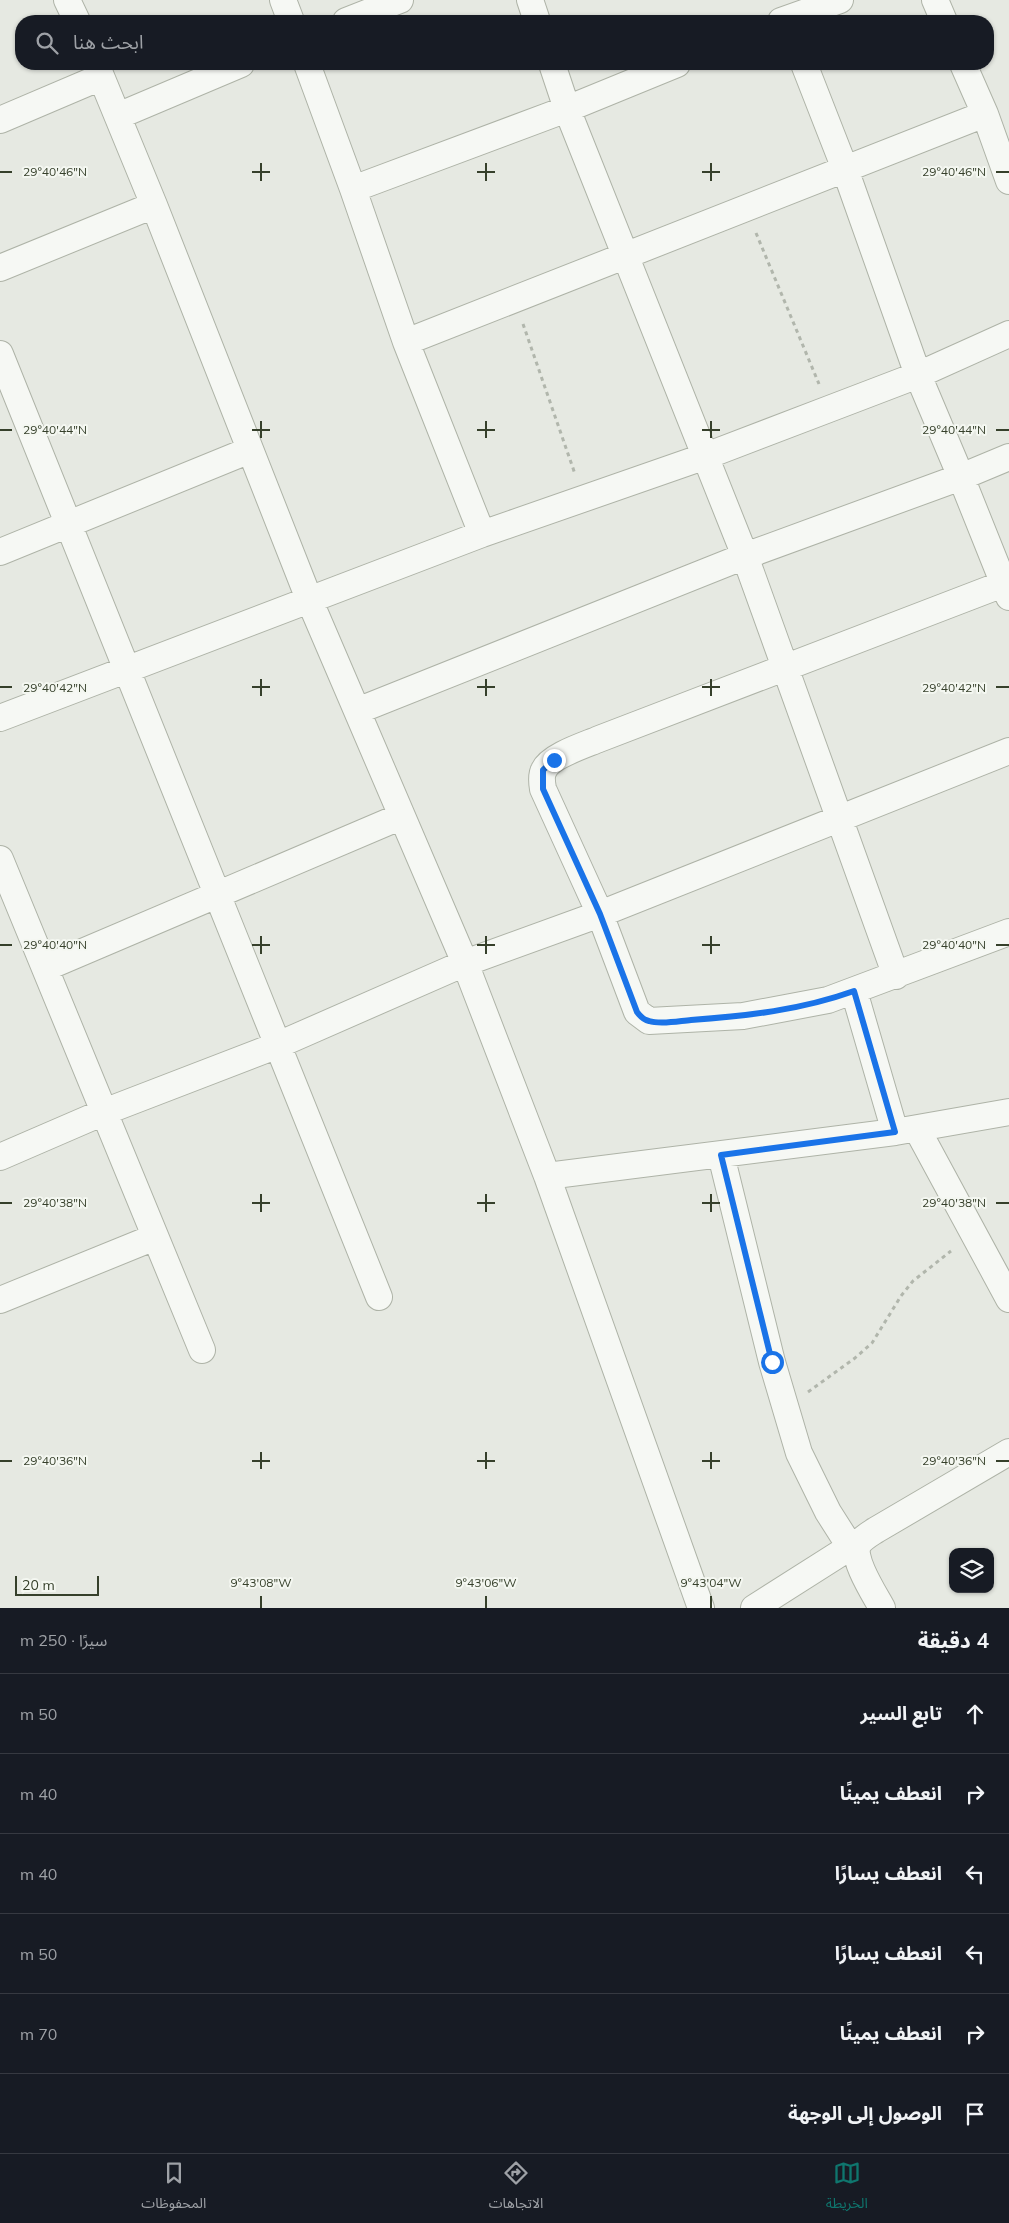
<!DOCTYPE html>
<html lang="ar">
<meta charset="utf-8">
<style>
:root{--surface:#171b24;--page:#242831;--text:#f1f3f6;--muted:#9ea1a6;--line:#363941;--accent:#0f766e}
body{margin:0;font-family:Mulish,"Noto Sans Arabic",sans-serif;background:var(--page);color:var(--text);direction:rtl}
.controls{position:absolute;right:15px;bottom:15px;display:grid;overflow:hidden;border-radius:10px;box-shadow:0 1px 4px #0004}
.controls button{width:45px;height:45px;display:grid;place-items:center;padding:0;border:0;border-bottom:1px solid var(--line);background:var(--surface);color:var(--text);font:25px sans-serif}
.scale{position:absolute;left:15px;bottom:12px;width:84px;box-sizing:border-box;padding-left:5px;border:2px solid #36402b;border-top:0;font-size:14px;line-height:18px;white-space:nowrap;color:#36402b;-webkit-text-stroke:4px #f4f7f1;paint-order:stroke}
.stop{position:absolute;width:15px;height:15px;margin:-11px;border:4px solid #1a73e8;border-radius:50%;background:#fff}
.stop.end{background:#1a73e8;border-color:#fff;box-shadow:0 1px 5px #0008}
.list{margin:0;padding:0;list-style:none}
h2{display:flex;justify-content:space-between;align-items:center;height:65px;margin:0;padding:0 20px;font-size:21px}
h2 small{font-size:16px;font-weight:400;color:var(--muted)}
.list li{display:grid;grid-template-columns:32px 1fr auto;gap:15px;align-items:center;box-sizing:border-box;height:80px;padding:0 20px;border-top:1px solid var(--line)}
.list b{display:block;font-size:19px;white-space:nowrap}
.list em{font-size:16px;font-style:normal;color:var(--muted)}
.icon{flex:none;width:28px;height:28px;fill:none;stroke:currentColor;stroke-width:2;stroke-linecap:round;stroke-linejoin:round}
.map{position:relative;flex:none;width:1009px;height:1608px;overflow:hidden;direction:ltr}
.search{position:absolute;background:var(--surface);box-shadow:0 1px 4px #0004;left:15px;right:15px;top:15px;height:55px;display:flex;align-items:center;gap:12px;box-sizing:border-box;padding:0 18px;border-radius:20px;color:var(--muted);font-size:19px}
.sheet{height:545px;background:var(--surface)}
nav{display:flex;justify-content:space-around;align-items:center;box-sizing:border-box;height:70px;border-top:1px solid var(--line);background:var(--surface);font-size:14px;color:var(--muted)}
nav a{display:grid;justify-items:center;gap:2px}
nav .on{color:var(--accent)}
.map>svg:first-child{display:block}
</style>
<div class="map">
<svg width="1009" height="1608" viewBox="0 0 1009 1608">
<rect width="100%" height="100%" fill="#e6e9e2"/>
<g fill="none" stroke-linecap="round" stroke-linejoin="round">
<defs>
<path id="minor" d="M67 0 77 21
M283 0 291 21
M530 0 537 21
M935 0 944 21
M346 21 400 0
M781 21 840 0
M96 64 154 205 309 599 465 963 547 1176 701 1608
M307 64 353 189 406 342 482 534
M552 64 567 109 745 556 896 976
M804 64 845 169 918 375 961 477 1009 597
M963 64 985 114 1009 181
M118 116 241 64
M0 120 101 77
M353 189 567 109 677 64
M0 268 154 205
M406 342 985 114
M0 354 379 1297
M0 552 250 450
M1003 584 599 739C585 745 550 756 544 770 541 775 542 783 543 789L600 914 637 1012 649 1021 743 1016 828 1000 1009 932
M357 711 745 556 961 477 1009 457
M0 718 482 534 706 456 829 409 918 375 1009 334
M0 859 202 1350
M45 968 402 816
M854 991 895 1132
M917 1129 1009 1299
M721 1155 772 1362 799 1453 828 1512 856 1556
M0 1157 104 1112 278 1045 465 963 600 914 1009 751
M547 1176 895 1132 1009 1112
M0 1300 155 1237
M754 1608 850 1547
M882 1608C875 1595 851 1558 858 1545 862 1538 870 1534 876 1530L1009 1452"/>
</defs>
<!-- minor casing -->
<use href="#minor" stroke="#aeb3a7" stroke-width="28"/>
<!-- path -->
<path stroke="#b1b6ac" stroke-width="3" stroke-dasharray="4 4" stroke-linecap="butt" d="M756 233 819 384
M523 324 575 474
M808 1392 855 1358 872 1343 901 1296 913 1281 951 1251"/>
<!-- minor -->
<use href="#minor" stroke="#f6f8f4" stroke-width="26"/>
</g>
<g fill="none" stroke-linecap="round" stroke-linejoin="round">
<!-- route -->
<path stroke="#1a73e8" stroke-width="6" d="M554 760 543 770V789L600 914 637 1012C640 1016 644 1020 649 1021 661 1025 679 1021 691 1020 747 1016 801 1010 854 991L895 1132 721 1155 772 1362"/>
</g>
<!-- ticks -->
<path fill="none" stroke="#36402b" stroke-width="2" d="M261 163V181M486 163V181M711 163V181M0 172H12M252 172H270M477 172H495M702 172H720M996 172H1009M261 421V438M486 421V438M711 421V438M0 430H12M252 430H270M477 430H495M702 430H720M996 430H1009M261 679V696M486 679V696M711 679V696M0 687H12M252 687H270M477 687H495M702 687H720M996 687H1009M261 936V954M486 936V954M711 936V954M0 945H12M252 945H270M477 945H495M702 945H720M996 945H1009M261 1194V1212M486 1194V1212M711 1194V1212M0 1203H12M252 1203H270M477 1203H495M702 1203H720M996 1203H1009M261 1452V1469M486 1452V1469M711 1452V1469M0 1461H12M252 1461H270M477 1461H495M702 1461H720M996 1461H1009M261 1596V1608M486 1596V1608M711 1596V1608"/>
<g font-size="12" text-anchor="middle" fill="#36402b" stroke="#f4f7f1" stroke-width="4" stroke-linejoin="round" paint-order="stroke">
<text x="55" y="176">29°40'46"N</text>
<text x="954" y="176">29°40'46"N</text>
<text x="55" y="434">29°40'44"N</text>
<text x="954" y="434">29°40'44"N</text>
<text x="55" y="692">29°40'42"N</text>
<text x="954" y="692">29°40'42"N</text>
<text x="55" y="949">29°40'40"N</text>
<text x="954" y="949">29°40'40"N</text>
<text x="55" y="1207">29°40'38"N</text>
<text x="954" y="1207">29°40'38"N</text>
<text x="55" y="1465">29°40'36"N</text>
<text x="954" y="1465">29°40'36"N</text>
<text x="261" y="1587">9°43'08"W</text>
<text x="486" y="1587">9°43'06"W</text>
<text x="711" y="1587">9°43'04"W</text>
</g>
</svg>
<div class="controls">
<button><svg class="icon" aria-label="layers" viewBox="0 0 24 24"><path d="M12 4l9 5-9 5-9-5zM3 14l9 5 9-5"/></svg></button>
</div>
<div class="scale">20 m</div>
<div class="stop" style="left:772px;top:1362px"></div>
<div class="stop end" style="left:554px;top:760px"></div>
<div class="search"><svg class="icon" aria-label="search" viewBox="0 0 24 24"><circle cx="10" cy="10" r="6"/><path d="M15 15l6 6"/></svg>ابحث هنا</div>
</div>
<section class="sheet">
<h2>4 دقيقة<small>سيرًا · 250 m</small></h2>
<ul class="list">
<li><svg class="icon" aria-label="ahead" viewBox="0 0 24 24"><path d="M12 20V5M6 11l6-6 6 6"/></svg><div><b>تابع السير</b></div><em>50 m</em></li>
<li><svg class="icon" aria-label="right" viewBox="0 0 24 24"><path d="M7 20v-9h11M14 6l5 5-5 5"/></svg><div><b>انعطف يمينًا</b></div><em>40 m</em></li>
<li><svg class="icon" aria-label="left" viewBox="0 0 24 24"><path d="M17 20v-9H6M10 6l-5 5 5 5"/></svg><div><b>انعطف يسارًا</b></div><em>40 m</em></li>
<li><svg class="icon" aria-label="left" viewBox="0 0 24 24"><path d="M17 20v-9H6M10 6l-5 5 5 5"/></svg><div><b>انعطف يسارًا</b></div><em>50 m</em></li>
<li><svg class="icon" aria-label="right" viewBox="0 0 24 24"><path d="M7 20v-9h11M14 6l5 5-5 5"/></svg><div><b>انعطف يمينًا</b></div><em>70 m</em></li>
<li><svg class="icon" aria-label="arrive" viewBox="0 0 24 24"><path d="M6 21V4h12l-3 4 3 4H6"/></svg><div><b>الوصول إلى الوجهة</b></div></li>
</ul>
</section>
<nav>
<a class="on"><svg class="icon" aria-label="map" viewBox="0 0 24 24"><path d="M3 6l6-2 6 2 6-2v14l-6 2-6-2-6 2zM9 4v14M15 6v14"/></svg>الخريطة</a>
<a><svg class="icon" aria-label="directions" viewBox="0 0 24 24"><path d="M12 3l9 9-9 9-9-9zM9 14v-3h6M13 9l2 2-2 2"/></svg>الاتجاهات</a>
<a><svg class="icon" aria-label="saved" viewBox="0 0 24 24"><path d="M7 4h10v16l-5-4-5 4z"/></svg>المحفوظات</a>
</nav>
